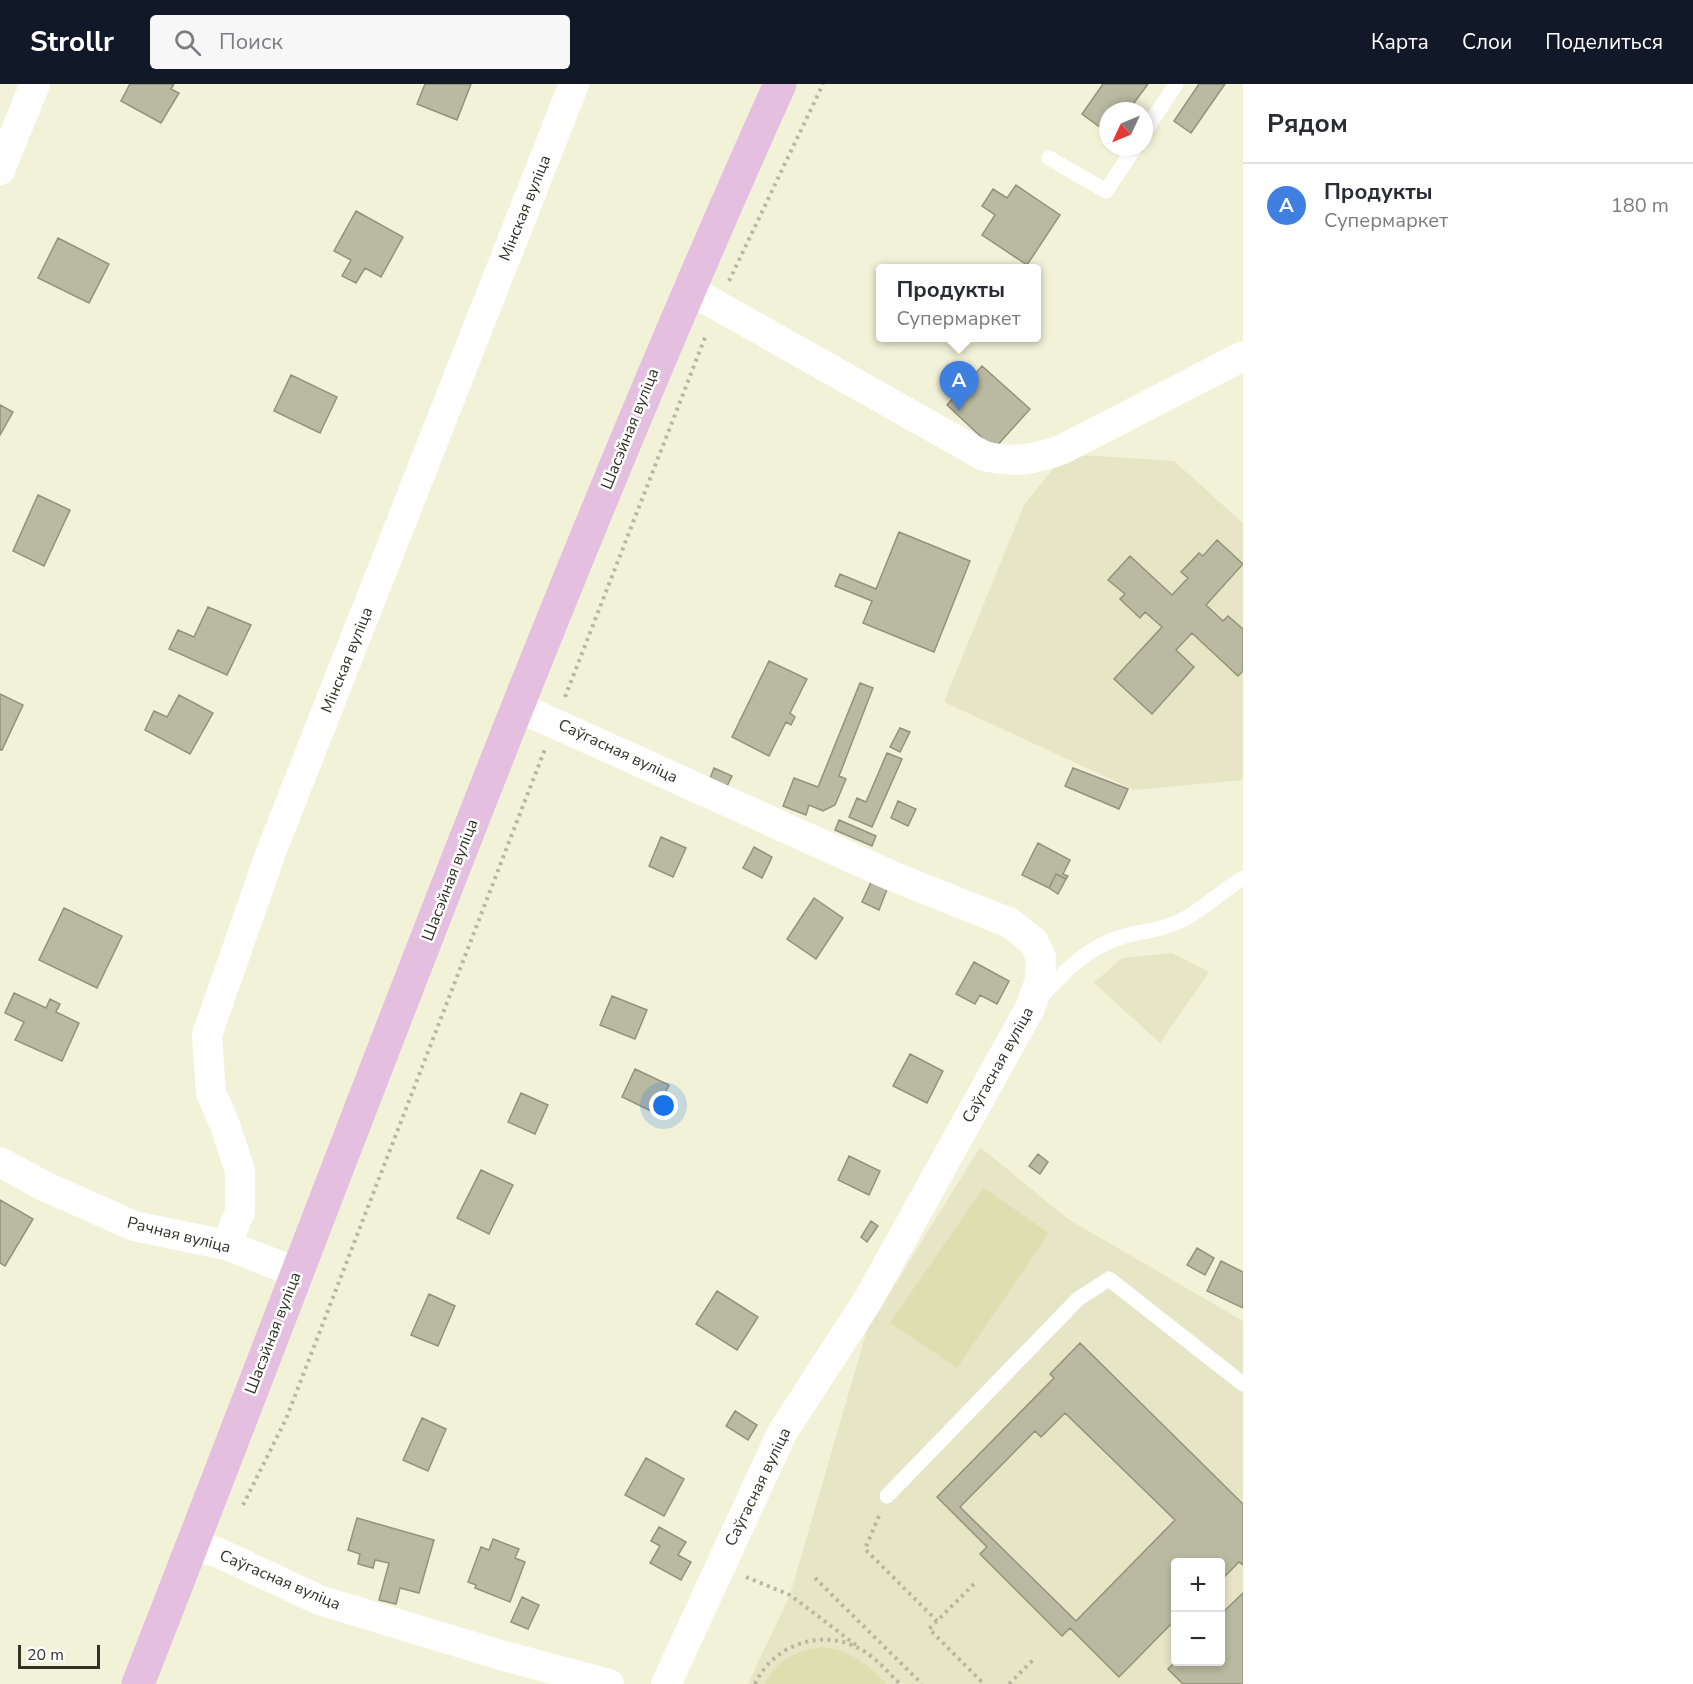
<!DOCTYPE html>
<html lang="ru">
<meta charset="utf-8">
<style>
:root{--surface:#fff;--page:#f7f7f7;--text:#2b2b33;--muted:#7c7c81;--line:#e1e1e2;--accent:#111827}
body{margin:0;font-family:"Nunito Sans",sans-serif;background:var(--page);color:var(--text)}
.controls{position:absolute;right:18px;bottom:18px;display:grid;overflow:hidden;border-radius:6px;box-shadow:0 3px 9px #0003}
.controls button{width:54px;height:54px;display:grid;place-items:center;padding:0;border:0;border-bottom:2px solid var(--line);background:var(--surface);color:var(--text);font:30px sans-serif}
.compass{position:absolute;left:1099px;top:18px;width:54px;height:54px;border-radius:50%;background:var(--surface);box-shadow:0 3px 9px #0003;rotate:226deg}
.scale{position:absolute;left:18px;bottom:15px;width:82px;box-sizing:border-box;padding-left:6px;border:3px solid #333229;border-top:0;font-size:16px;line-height:21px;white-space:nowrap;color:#333229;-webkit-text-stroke:4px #fff;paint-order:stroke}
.you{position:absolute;left:664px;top:1022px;width:21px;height:21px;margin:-15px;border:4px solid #fff;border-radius:50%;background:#1a73e8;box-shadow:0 0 0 9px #1a73e833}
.badge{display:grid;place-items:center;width:39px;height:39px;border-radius:50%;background:var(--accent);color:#fff;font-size:20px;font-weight:700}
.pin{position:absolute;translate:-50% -50px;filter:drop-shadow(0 2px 3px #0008)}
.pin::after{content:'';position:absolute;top:32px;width:21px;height:18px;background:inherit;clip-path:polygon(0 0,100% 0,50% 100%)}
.popup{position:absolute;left:876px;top:180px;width:165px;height:78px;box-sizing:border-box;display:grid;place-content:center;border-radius:6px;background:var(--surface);filter:drop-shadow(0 2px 4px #0005);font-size:20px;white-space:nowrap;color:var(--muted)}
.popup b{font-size:22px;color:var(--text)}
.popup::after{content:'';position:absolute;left:50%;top:100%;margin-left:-12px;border:12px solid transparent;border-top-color:var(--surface)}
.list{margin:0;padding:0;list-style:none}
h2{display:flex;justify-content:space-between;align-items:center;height:78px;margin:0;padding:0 24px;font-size:26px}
h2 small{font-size:20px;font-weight:400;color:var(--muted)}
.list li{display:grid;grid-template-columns:39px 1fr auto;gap:18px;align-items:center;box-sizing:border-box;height:84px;padding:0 24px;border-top:2px solid var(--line)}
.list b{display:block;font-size:22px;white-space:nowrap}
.list p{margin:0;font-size:20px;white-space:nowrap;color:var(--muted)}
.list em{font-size:20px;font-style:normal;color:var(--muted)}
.icon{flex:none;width:33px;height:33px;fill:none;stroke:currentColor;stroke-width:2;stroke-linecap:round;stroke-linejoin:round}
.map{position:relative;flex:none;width:1243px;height:1600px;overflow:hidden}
header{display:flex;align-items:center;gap:36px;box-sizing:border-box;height:84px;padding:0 30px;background:var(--accent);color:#fff}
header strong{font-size:28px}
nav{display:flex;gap:33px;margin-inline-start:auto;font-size:21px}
.search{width:420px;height:54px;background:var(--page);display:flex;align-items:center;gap:15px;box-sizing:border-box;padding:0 21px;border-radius:6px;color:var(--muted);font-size:22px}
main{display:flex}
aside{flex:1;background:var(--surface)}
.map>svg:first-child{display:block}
</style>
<header>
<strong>Strollr</strong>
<div class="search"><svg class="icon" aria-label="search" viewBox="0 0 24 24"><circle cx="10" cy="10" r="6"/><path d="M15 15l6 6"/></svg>Поиск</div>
<nav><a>Карта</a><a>Слои</a><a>Поделиться</a></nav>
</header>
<main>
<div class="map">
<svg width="1243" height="1600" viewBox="0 0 1243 1600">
<rect width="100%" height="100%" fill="#f2f2d8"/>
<!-- built -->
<path fill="#e6e5c5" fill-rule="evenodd" d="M1065 370 1174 377 1243 439V696L1134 706 944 618 1024 421Z
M1172 869 1209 888 1160 959 1094 899 1122 874Z
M980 1063 1068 1135 1243 1237V1600H748L790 1511 867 1246ZM1176 1478H1220V1578H1176Z"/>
<!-- green -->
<path fill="#dfdeb1" d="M983 1104 1049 1149 957 1284 890 1239Z
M823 1563C851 1567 867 1580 887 1600H765C775 1576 798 1566 823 1563Z"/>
<!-- building -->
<path fill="#bab9a1" stroke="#93927b" stroke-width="1.5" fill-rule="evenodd" d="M130 0H174L171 5 179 9 161 39 121 17Z
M425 0H471L457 36 417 20Z
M1103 0H1148L1128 27H1108V49L1082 30Z
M1199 0H1225L1191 49 1174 37Z
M1016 101 1060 131 1027 181 982 151 995 131 982 122 993 105 1007 114Z
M356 127 403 153 381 193 365 184 356 199 342 192 351 176 334 167Z
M58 154 109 180 89 219 38 194Z
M982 282 1030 325 994 365 947 321Z
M291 291 337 313 320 349 274 327Z
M0 321 13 328 0 351Z
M38 411 70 426 44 482 13 467Z
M899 448 970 477 934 568 863 539 872 517 835 502 840 490 876 505Z
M1217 456 1243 480 1206 521 1223 537 1228 532 1243 545V587L1238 592 1192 549 1176 566 1194 583 1152 630 1114 595 1162 543 1145 528 1140 534 1120 515 1125 510 1108 496 1130 472 1172 511 1188 494 1181 488 1199 469 1203 472Z
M208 523 251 541 227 591 169 565 178 546 194 553Z
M769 577 807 595 790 629 795 633 791 641 786 638 769 672 732 653Z
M860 599 873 604 839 692 846 695 835 721 823 727 809 721 806 731 783 722 794 694 818 703Z
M0 610 23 621 2 666H0Z
M179 611 213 629 190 670 145 646 154 627 167 633Z
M900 644 910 648 900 668 890 663Z
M887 669 902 675 872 743 849 733 857 714 866 718Z
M714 684 732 692 727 702 710 694Z
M1073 684 1128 705 1119 725 1065 702Z
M898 717 916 725 908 742 891 734Z
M839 736 876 752 872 762 835 746Z
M661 753 686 764 673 793 649 782Z
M1038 759 1070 776 1063 790 1068 792 1066 795 1056 790 1049 804 1022 791Z
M754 763 772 773 762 794 743 784Z
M1056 790 1066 795 1058 810 1049 804Z
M872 796 888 803 879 826 862 818Z
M814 814 843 834 816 875 787 855Z
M64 824 122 852 97 904 39 876Z
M974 878 1009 897 997 920 980 911 975 920 956 910Z
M14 909 46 924 50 915 60 920 56 928 79 939 62 977 15 956 24 938 5 929Z
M612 912 647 926 635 955 600 941Z
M910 970 943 987 927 1019 893 1002Z
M635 985 669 1001 655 1029 622 1013Z
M521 1009 548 1021 535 1050 508 1038Z
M1038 1070 1048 1078 1040 1090 1029 1082Z
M849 1072 880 1087 869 1111 838 1096Z
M481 1086 513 1101 489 1150 457 1134Z
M0 1116 33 1135 5 1182 0 1179Z
M871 1137 878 1142 867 1158 861 1153Z
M1197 1164 1214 1174 1205 1191 1187 1181Z
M1221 1177 1243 1188V1224L1207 1207Z
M717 1207 758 1233 737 1266 696 1240Z
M429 1210 455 1222 438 1262 411 1251Z
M1080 1259 1243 1420V1481L1239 1478 1220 1497V1478H1176V1535L1119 1593 1070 1544 1062 1552 980 1470 987 1463 937 1413 1054 1294 1050 1290ZM1065 1329 1175 1436 1076 1537 960 1423 1035 1347 1041 1353Z
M735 1327 757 1341 748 1356 726 1342Z
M422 1334 446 1345 428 1387 403 1376Z
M646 1374 684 1395 664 1432 625 1411Z
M357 1434 434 1456 419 1509 400 1504 396 1520 379 1516 389 1479 375 1476 373 1484 358 1480 360 1470 348 1466Z
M659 1443 686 1458 678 1471 691 1478 681 1496 650 1479 660 1462 651 1457Z
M493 1455 519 1465 515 1474 525 1478 510 1518 475 1504 476 1501 468 1498 481 1463 489 1466Z
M1243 1509V1600H1183L1168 1585 1176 1577 1220 1578V1531Z
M522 1513 539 1521 528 1545 511 1538Z"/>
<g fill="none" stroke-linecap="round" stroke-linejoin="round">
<!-- path -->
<path stroke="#b7b7a2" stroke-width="4" stroke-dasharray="3 4.5" stroke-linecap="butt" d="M729 197 823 0
M565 613 706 251
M243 1421 286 1335 545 665
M879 1432 865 1465 937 1537
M746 1493 790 1511 856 1561
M815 1494 922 1600
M974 1500 929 1545 984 1600
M755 1600C773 1560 824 1543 862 1566 876 1574 888 1588 900 1600
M1009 1600 1033 1576"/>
<!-- service -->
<path stroke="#fff" stroke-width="15" d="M1144 49 1176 0
M1049 74 1106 107 1135 63
M1041 913C1064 888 1086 864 1121 853 1141 847 1156 848 1178 838 1201 828 1221 807 1243 794
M887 1412 1078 1215 1109 1195 1243 1300"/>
<!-- minor -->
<path stroke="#fff" stroke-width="30" d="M0 86 35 0
M688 205 984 372C1014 379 1034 376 1063 365L1243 272
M518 623 892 792 1010 839 1034 858 1041 873 1040 897 1030 924 868 1216 782 1349 666 1600
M0 1078 44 1102 134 1142 226 1161 296 1188
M226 1161 240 1128V1087L225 1041 211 1009 207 951 271 768 574 0
M193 1461 219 1469 319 1516 504 1572 609 1600"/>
<!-- primary -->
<path stroke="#e4bfe0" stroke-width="33" d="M138 1600C348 1065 544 524 780 0"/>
</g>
<g text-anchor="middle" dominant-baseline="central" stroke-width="5" stroke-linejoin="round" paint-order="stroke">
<!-- street labels -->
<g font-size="16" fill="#333229" stroke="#fff">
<text transform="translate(525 124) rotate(-68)">Мінская вуліца</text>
<text transform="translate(630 345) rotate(-68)">Шасэйная вуліца</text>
<text transform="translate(347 576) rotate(-68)">Мінская вуліца</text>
<text transform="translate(618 667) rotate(25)">Саўгасная вуліца</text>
<text transform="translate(450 796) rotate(-69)">Шасэйная вуліца</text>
<text transform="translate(998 981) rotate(-61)">Саўгасная вуліца</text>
<text transform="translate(179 1151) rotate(14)">Рачная вуліца</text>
<text transform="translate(273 1249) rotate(-69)">Шасэйная вуліца</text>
<text transform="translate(758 1403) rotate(-64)">Саўгасная вуліца</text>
<text transform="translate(280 1496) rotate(23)">Саўгасная вуліца</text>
</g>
</g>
</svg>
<div class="controls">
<button>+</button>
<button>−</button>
</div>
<svg class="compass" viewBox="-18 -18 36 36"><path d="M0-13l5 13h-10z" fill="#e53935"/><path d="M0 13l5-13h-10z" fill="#7c7c81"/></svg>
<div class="scale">20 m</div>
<div class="you"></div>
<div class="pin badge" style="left:959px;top:327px;background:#3f7fe0">A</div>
<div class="popup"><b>Продукты</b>Супермаркет</div>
</div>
<aside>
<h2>Рядом<small></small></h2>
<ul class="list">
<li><span class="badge" style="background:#3f7fe0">A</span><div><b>Продукты</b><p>Супермаркет</p></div><em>180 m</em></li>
</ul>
</aside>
</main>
